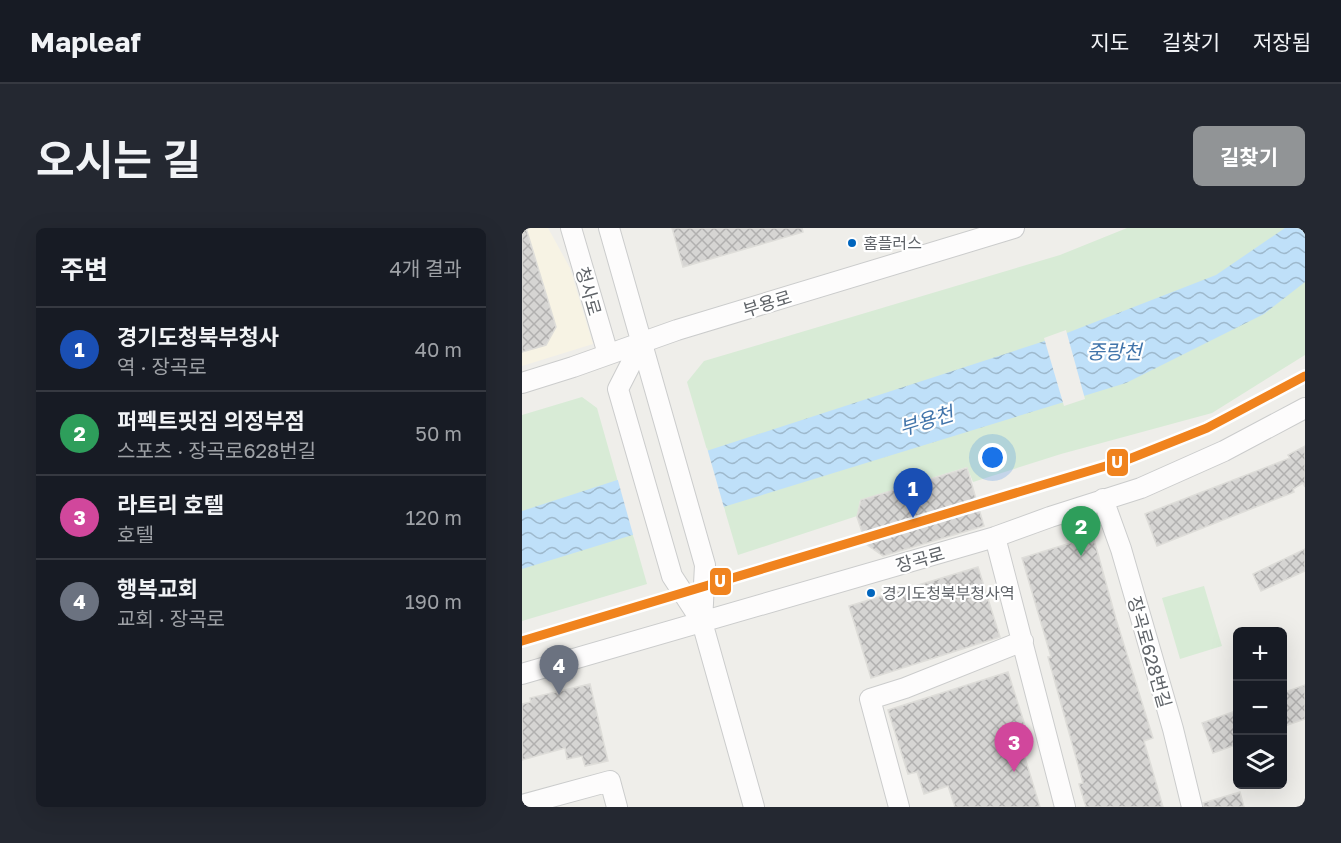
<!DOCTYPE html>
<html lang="ko">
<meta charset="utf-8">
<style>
:root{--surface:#171b24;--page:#242831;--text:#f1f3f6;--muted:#9ea1a6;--line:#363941;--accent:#919496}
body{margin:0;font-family:"Golos Text","Noto Sans KR",sans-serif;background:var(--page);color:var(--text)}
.controls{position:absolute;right:18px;bottom:18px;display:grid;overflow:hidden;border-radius:9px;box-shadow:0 6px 24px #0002}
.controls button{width:54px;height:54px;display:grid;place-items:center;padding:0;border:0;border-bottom:2px solid var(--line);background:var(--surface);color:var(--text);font:30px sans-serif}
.you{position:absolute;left:471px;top:230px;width:21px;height:21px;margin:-15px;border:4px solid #fff;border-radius:50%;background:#1a73e8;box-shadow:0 0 0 9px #1a73e833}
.badge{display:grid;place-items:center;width:39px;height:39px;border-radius:50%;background:var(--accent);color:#fff;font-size:20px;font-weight:700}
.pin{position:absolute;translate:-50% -50px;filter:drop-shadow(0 2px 3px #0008)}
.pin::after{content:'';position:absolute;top:32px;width:21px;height:18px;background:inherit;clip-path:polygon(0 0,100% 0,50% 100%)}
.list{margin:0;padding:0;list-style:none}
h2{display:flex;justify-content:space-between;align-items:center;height:78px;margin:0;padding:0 24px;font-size:26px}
h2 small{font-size:20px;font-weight:400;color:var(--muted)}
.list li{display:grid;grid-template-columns:39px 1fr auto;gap:18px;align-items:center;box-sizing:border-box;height:84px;padding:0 24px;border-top:2px solid var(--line)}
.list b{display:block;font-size:22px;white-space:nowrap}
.list p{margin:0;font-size:20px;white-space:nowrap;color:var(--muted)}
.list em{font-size:20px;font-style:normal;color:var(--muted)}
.icon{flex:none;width:33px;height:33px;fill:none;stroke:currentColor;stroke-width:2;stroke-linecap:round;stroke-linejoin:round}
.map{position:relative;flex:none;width:783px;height:579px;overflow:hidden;border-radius:9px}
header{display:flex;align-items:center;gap:36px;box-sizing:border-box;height:84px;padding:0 30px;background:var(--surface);border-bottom:2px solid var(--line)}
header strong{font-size:28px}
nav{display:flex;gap:33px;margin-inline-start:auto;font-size:21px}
.intro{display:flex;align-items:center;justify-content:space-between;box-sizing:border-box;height:144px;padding:0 36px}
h1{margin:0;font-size:42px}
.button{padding:15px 27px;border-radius:9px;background:var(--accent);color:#fff;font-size:21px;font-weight:700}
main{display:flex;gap:36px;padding:0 36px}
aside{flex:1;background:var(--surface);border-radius:9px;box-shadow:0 6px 24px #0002}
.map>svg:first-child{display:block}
</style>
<header>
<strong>Mapleaf</strong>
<nav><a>지도</a><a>길찾기</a><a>저장됨</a></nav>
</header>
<div class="intro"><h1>오시는 길</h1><a class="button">길찾기</a></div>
<main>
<aside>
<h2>주변<small>4개 결과</small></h2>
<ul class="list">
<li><span class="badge" style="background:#1a4fb4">1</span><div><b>경기도청북부청사</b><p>역 · 장곡로</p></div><em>40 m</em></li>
<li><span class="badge" style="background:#2e9e5b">2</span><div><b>퍼펙트핏짐 의정부점</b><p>스포츠 · 장곡로628번길</p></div><em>50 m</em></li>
<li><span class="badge" style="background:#d1479c">3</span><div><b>라트리 호텔</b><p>호텔</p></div><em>120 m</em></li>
<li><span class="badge" style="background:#6b7280">4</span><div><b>행복교회</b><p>교회 · 장곡로</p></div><em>190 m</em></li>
</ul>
</aside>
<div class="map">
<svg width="783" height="579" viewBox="0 0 783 579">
<defs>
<pattern id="water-waves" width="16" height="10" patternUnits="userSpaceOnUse" patternTransform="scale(1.5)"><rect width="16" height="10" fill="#bfe0f9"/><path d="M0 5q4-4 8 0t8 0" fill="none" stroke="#9eb9cd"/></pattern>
<pattern id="building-cross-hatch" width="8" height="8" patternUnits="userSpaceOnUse" patternTransform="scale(1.5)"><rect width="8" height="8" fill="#d6d5d3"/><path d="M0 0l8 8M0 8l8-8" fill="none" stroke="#b1b0af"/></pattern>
</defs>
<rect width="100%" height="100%" fill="#efeeea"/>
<!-- commercial -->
<path fill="#f7f3e4" d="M0 0H26L48 40 71 116 0 138Z"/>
<!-- park -->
<path fill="#d8ebd6" d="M605 0H783V127L690 185 539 226 451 254 445 239 338 272 335 288 216 327 165 154 182 133 538 27Z
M60 169 75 180 125 356 0 393V187Z
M682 358 700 418 658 431 640 370Z"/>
<!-- water -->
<path fill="url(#water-waves)" d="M763 0H783V54L742 86 604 155 0 341V283L532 110 694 47Z"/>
<!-- pier -->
<path fill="#efeeea" d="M544 102 563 171 542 178 522 110Z
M185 220 203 283 112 310 95 249Z"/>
<!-- building -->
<path fill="url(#building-cross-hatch)" stroke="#deddd9" stroke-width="1.5" d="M0 0H4L34 99 24 117 0 124Z
M150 0H280L281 4 161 39Z
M783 218V259L781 255 771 261 772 264 635 318 623 286 768 230 766 227Z
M445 240 462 298 361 328 344 316 335 289 339 272Z
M571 308 594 391 631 510 622 513 641 579H564L557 556 561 555 526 429H529L500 330Z
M783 321V343L739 363 731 346Z
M456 339 478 409 349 450 327 378Z
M486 444 506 507 497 510 518 579H433L426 558 402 566 395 544 386 546 366 482Z
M68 456 86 533 63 538 60 528 45 531 43 520 0 532V476L9 474 8 470Z
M783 457V491L760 499V465Z
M716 482V516L691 525 680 495Z
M718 564 722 579H682L681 575Z"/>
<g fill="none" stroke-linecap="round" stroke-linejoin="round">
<defs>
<path id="minor" d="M49 0 86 126
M87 0 183 337 180 394
M120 114 96 161 150 348 180 394 232 579
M0 155 51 139 155 102 492 0
M581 271 599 321 651 501 670 579
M473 309 543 579
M0 446 473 309 528 289 619 260 702 223 783 180
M0 577 88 553 95 579
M377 579 348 471 383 460 501 413"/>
</defs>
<!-- minor casing -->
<use href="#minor" stroke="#cbcccc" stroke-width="22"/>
<!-- minor -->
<use href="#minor" stroke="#fdfcfc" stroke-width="20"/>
<defs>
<path id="rail-1" d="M0 413 607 231 685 200 783 148"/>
</defs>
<!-- rail-1 casing -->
<use href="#rail-1" stroke="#fff" stroke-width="14"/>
<!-- rail-1 -->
<use href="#rail-1" stroke="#f0831e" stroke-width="9"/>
</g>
<!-- markers -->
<g fill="#0065bd" stroke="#fff" stroke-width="2">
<circle cx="330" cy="15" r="5"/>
<circle cx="349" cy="365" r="5"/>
</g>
<g text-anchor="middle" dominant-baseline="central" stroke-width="4.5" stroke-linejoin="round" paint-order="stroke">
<!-- bus labels -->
<g font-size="16" fill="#5f6368" stroke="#fff" text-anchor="start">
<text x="341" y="15">홈플러스</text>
<text x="360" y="365">경기도청북부청사역</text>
</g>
<!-- street labels -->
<g font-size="18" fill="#5f6368" stroke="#fff">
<text transform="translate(67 63) rotate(74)">청사로</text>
<text transform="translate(245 75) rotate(-17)">부용로</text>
<text transform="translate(398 331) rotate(-16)">장곡로</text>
<text transform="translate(628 424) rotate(74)">장곡로628번길</text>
</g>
<!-- water labels -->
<g font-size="20" font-style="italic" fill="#4174aa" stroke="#fff">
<text x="592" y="123">중랑천</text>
<text transform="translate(404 192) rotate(-17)">부용천</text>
</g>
</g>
<g stroke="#fff" stroke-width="2">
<rect x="584" y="220" width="23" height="29" rx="6" fill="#f0831e"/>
<rect x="187" y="339" width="23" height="29" rx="6" fill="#f0831e"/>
</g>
<g font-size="16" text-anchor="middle" font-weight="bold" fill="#fff">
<text x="595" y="240">U</text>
<text x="198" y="359">U</text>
</g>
</svg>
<div class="controls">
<button>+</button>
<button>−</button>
<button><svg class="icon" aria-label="layers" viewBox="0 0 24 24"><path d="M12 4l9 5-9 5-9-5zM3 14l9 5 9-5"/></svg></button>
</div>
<div class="you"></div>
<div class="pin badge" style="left:391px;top:290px;background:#1a4fb4">1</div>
<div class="pin badge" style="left:559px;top:328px;background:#2e9e5b">2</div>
<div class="pin badge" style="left:492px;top:544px;background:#d1479c">3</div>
<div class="pin badge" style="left:37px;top:467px;background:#6b7280">4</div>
</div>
</main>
